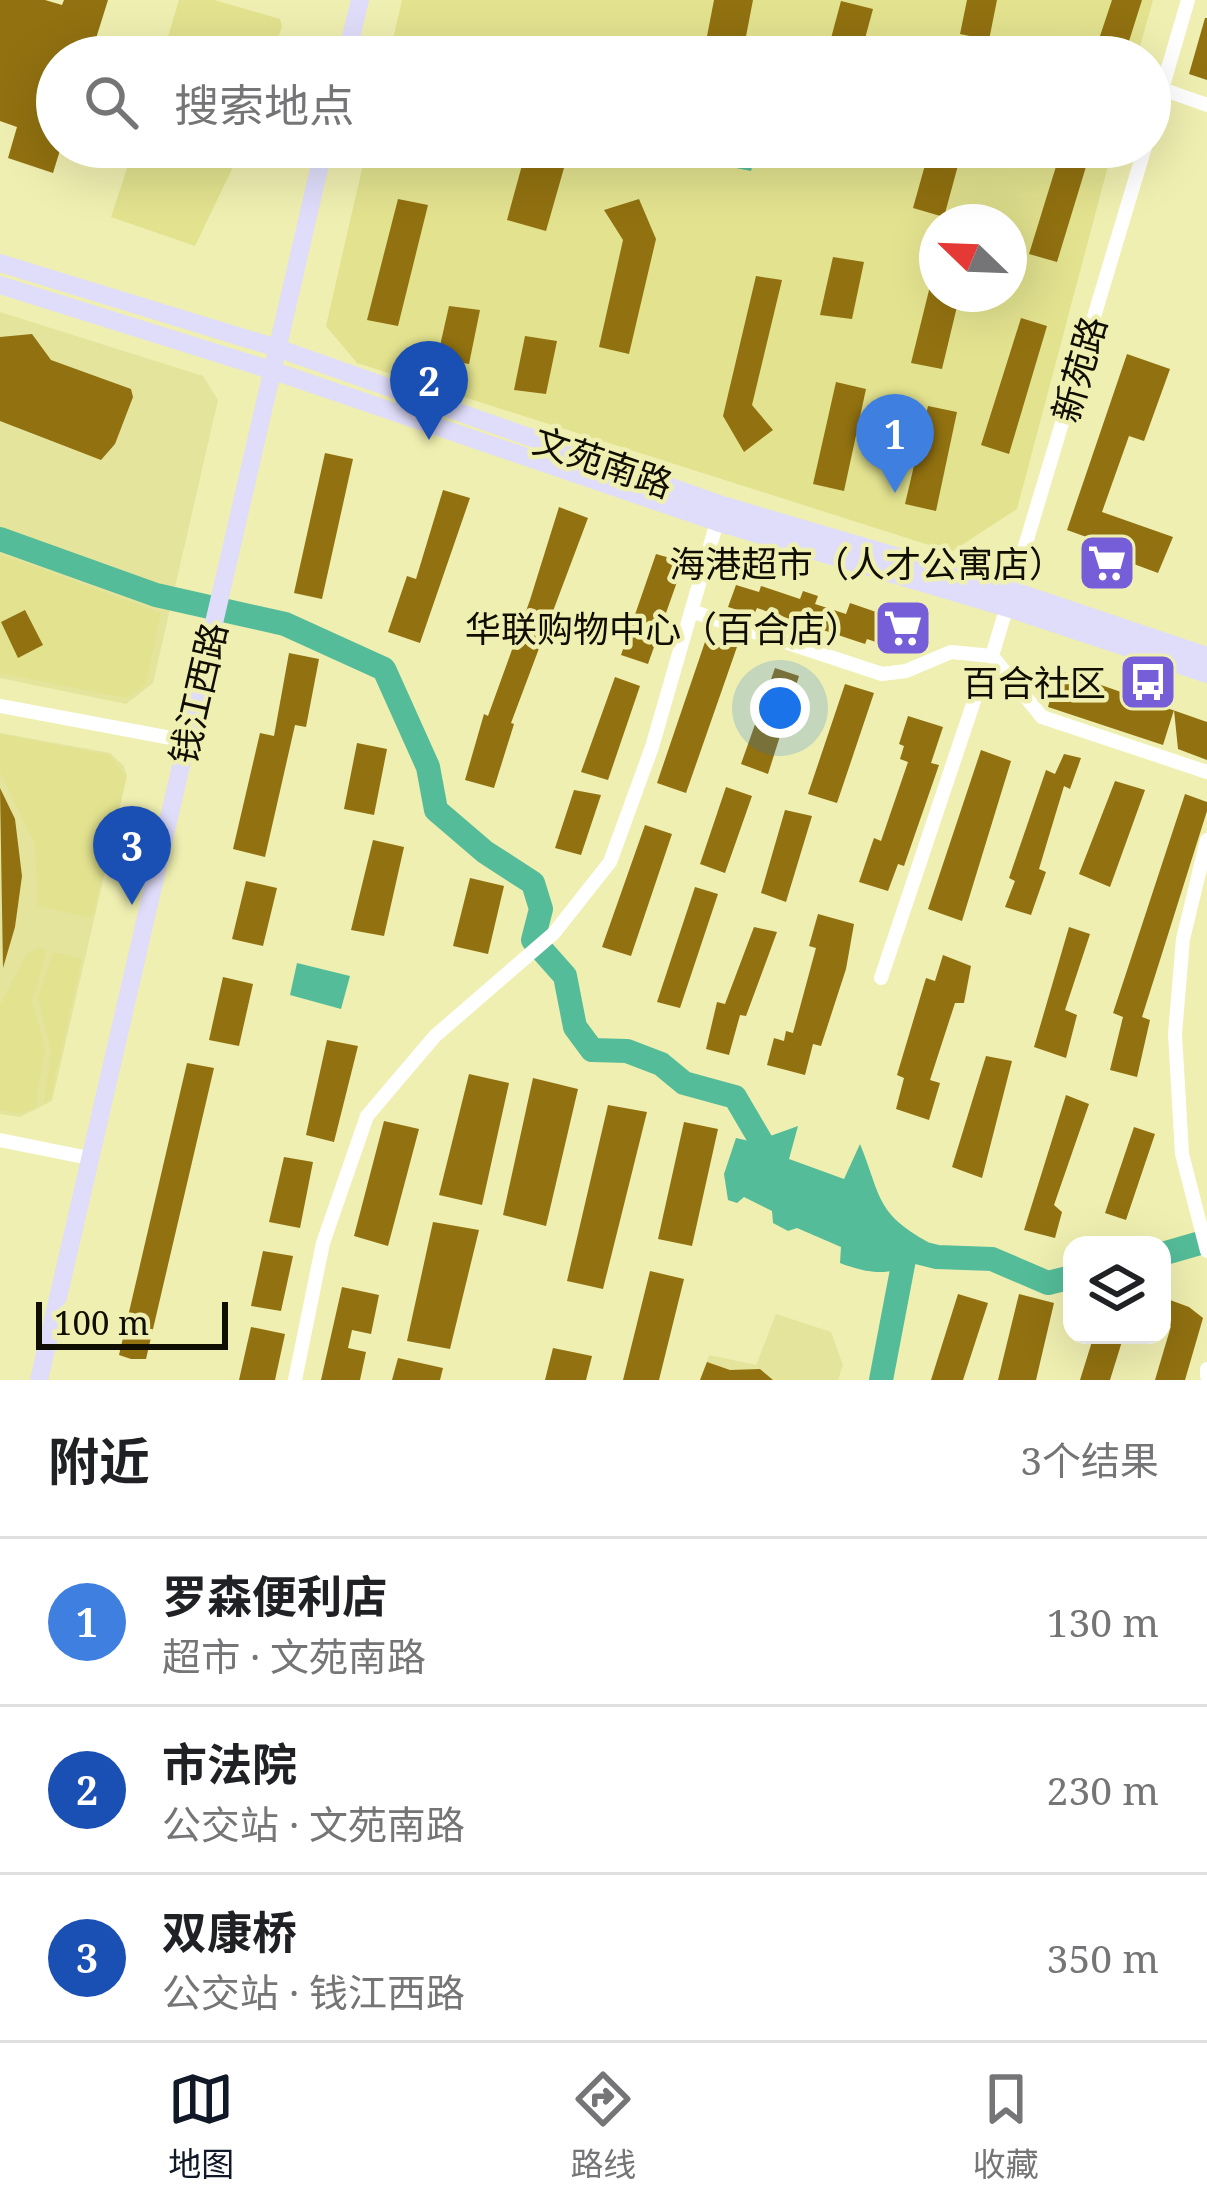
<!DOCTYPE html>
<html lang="zh">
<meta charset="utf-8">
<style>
:root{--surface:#fff;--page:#f2f2f2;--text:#202124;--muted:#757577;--line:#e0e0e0;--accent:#111827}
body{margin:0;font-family:"Noto Serif","Noto Sans SC",serif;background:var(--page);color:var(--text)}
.controls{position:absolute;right:36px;bottom:36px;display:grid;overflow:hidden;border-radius:24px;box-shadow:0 12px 48px #0002}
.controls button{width:108px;height:108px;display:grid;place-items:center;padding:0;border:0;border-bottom:3px solid var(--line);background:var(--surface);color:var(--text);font:60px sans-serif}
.compass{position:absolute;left:919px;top:204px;width:108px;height:108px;border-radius:50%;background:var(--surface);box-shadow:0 12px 48px #0002;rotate:293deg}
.scale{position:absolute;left:36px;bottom:30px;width:192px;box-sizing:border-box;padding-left:12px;border:6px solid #0f0e00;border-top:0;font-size:33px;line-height:42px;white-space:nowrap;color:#0f0e00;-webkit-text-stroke:9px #efefb1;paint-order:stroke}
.you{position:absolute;left:780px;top:708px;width:42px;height:42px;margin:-30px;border:9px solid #fff;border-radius:50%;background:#1a73e8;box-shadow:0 0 0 18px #1a73e833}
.badge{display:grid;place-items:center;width:78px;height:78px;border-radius:50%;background:var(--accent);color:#fff;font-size:39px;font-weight:700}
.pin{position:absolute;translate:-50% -99px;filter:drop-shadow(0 3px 6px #0008)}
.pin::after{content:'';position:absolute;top:63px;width:42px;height:36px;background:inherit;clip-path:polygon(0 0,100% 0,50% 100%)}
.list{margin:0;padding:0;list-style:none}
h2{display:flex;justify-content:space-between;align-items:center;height:156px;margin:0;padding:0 48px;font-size:51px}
h2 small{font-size:39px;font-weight:400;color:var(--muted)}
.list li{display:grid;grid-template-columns:78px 1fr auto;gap:36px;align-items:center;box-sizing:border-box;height:168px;padding:0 48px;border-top:3px solid var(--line)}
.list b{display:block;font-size:45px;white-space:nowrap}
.list p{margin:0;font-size:39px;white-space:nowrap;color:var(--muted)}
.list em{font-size:39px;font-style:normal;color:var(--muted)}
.icon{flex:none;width:66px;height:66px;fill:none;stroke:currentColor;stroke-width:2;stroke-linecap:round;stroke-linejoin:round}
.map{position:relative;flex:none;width:1207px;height:1380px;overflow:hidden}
.search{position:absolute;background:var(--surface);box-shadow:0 12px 48px #0002;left:36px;right:36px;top:36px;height:132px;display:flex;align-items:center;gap:30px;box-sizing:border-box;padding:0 42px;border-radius:66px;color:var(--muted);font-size:45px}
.sheet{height:660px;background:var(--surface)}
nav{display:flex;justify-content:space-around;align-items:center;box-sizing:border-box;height:168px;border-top:3px solid var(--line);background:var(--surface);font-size:33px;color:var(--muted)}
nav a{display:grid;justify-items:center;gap:6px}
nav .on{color:var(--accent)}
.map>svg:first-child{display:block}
</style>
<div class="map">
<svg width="1207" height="1380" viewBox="0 0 1207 1380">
<rect width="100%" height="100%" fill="#efefb1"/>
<!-- built -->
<path fill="#e4e49d" d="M0 312 203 376 218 400 153 683 126 704 0 678Z
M0 733 110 753 124 766 127 777 52 1101 20 1117 0 1114Z
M776 1314 831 1332 843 1365 838 1380H700L709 1355 756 1365Z"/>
<!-- green -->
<path fill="#e2e28f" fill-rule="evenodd" d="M179 0H214L280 19 282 26 272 57H162Z
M402 0H1153L1137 57H389Z
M134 147H180L228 163 232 169 195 246 111 217Z
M367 147H1113L1017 509 951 552 357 363 326 326ZM937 222H1009V294H937Z
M0 554 161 613 146 684 126 698 0 673Z
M0 734 109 755 126 776 92 918 38 906 35 845 0 772Z
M38 948 47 950 32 1001 45 1049 35 1108 21 1113 0 1110V1005L27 953Z
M53 952 82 959 50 1099 44 1103 51 1051 38 997Z"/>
<!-- water -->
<path fill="#54bc98" d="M705 147H820L819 161 758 149 751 171 701 161Z
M297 963 350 976 341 1009 290 995Z
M798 1126 789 1159 844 1179 860 1144C881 1195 875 1213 928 1242 908 1278 876 1277 840 1263L841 1247 797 1228 788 1231 773 1223 772 1211 744 1197 737 1203 728 1200 724 1174 736 1138 754 1142Z"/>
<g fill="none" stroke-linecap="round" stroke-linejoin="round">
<!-- river -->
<path stroke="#54bc98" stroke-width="24" d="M0 539 156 595 285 624 384 669 428 767 436 810 485 852 533 883 541 909 533 940 565 976 575 1027 592 1050 627 1051 661 1064 684 1083 735 1097 762 1143 768 1170
M893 1246 937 1257 992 1259 1048 1283 1072 1277
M1162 1254 1207 1241
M881 1380 906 1249"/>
</g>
<!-- building -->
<path fill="#917110" d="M0 0H45L62 5 64 0H108L93 48 114 57H57L56 131 57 147H61L53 173 8 158 17 127 0 121Z
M714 0H753L742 57H703Z
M967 0H997L989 40 960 34Z
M1112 0H1142L1124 57H1093Z
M841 1 873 9 860 57H826Z
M1205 18H1207V80L1189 74Z
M410 147H442L438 168 406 162Z
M527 147H570L546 231 507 220Z
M930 147H963L944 217 913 208Z
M1062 147H1092L1057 262 1029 254Z
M398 199 428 205 398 326 367 320Z
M639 199 656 239 629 354 599 347 623 240 604 210Z
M833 257 864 262 852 319 820 315Z
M933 274H937V294H960L942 369 911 363Z
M756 276 782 280 752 405 773 430 744 452 723 416Z
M449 306 480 310 469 364 437 359Z
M1021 318 1047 326 1009 454 981 445Z
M32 334 51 360 131 389 133 397 115 444 101 460 0 421V337Z
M525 336 557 341 546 394 514 390Z
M1127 354 1170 369 1144 441 1129 436 1102 512 1173 537 1158 573 1088 547 1092 539 1067 530Z
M836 382 866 389 844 491 813 484Z
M928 406 957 412 936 511 905 504Z
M325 453 353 459 322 599 294 593Z
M443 490 470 498 420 643 388 632 407 576 416 579Z
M559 507 588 518 511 723 514 724 494 788 465 780 484 714 488 716 530 600Z
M656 554 684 562 648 664 621 655Z
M736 585 759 592 761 586 800 599 803 591 818 596 815 604 846 614 850 603 908 623 899 650 867 639 865 644 757 608 754 615 728 607Z
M25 610 43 645 18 658 1 622Z
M706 639 738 644 686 793 657 783Z
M289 653 319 659 306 727 295 725 265 857 233 849 260 733 274 736Z
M775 668 799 676 768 774 741 764Z
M1058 670 1207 722V760L1178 749 1174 710 1163 745 1048 707Z
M615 677 640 686 608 780 581 772Z
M845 684 874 693 837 803 808 794Z
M908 716 943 727 931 763 939 765 904 866 898 864 888 891 859 882 874 838 881 841 908 762 900 759 904 746 899 744Z
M357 743 387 749 374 815 344 809Z
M981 750 1011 761 962 921 928 909Z
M1064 754 1081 758 1070 789 1064 786 1039 869 1046 872 1031 915 1005 907 1015 881 1009 878 1046 770 1055 774Z
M1115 781 1145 790 1110 887 1079 874Z
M726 787 752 796 725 873 700 864Z
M0 788 15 819 22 876 15 927 3 968Z
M574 790 601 795 581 855 555 848Z
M1185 794 1207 802V811L1142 1017 1150 1020 1137 1077 1110 1070 1123 1017 1113 1013Z
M785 810 812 816 786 902 761 893Z
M645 825 672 834 631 956 602 947Z
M373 840 404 847 384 936 351 930Z
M470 878 504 886 488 954 453 946Z
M246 881 277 888 263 946 232 939Z
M695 887 718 894 680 1008 657 1002Z
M818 914 854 924 846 969 821 1046 813 1044 805 1075 767 1065 774 1038 784 1041 786 1031 793 1033 816 948 809 946Z
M754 927 777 932 746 1016 740 1015 729 1055 706 1049 717 1002 725 1004Z
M1069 927 1090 934 1065 1010 1077 1015 1066 1058 1034 1047Z
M943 955 971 966 964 1003H955L930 1080 940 1083 929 1120 896 1109 904 1078 897 1075 926 978 935 981Z
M223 977 253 984 239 1046 209 1040Z
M327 1040 358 1046 334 1142 306 1135Z
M986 1056 1012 1061 982 1178 952 1167Z
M187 1063 214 1068 146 1359H131L119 1355Z
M469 1074 509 1083 482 1205 439 1195Z
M533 1078 578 1089 546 1226 503 1215Z
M1066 1095 1089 1104 1054 1205 1062 1212 1055 1238 1024 1230Z
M608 1105 647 1112 603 1289 567 1281Z
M384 1121 419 1129 388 1246 354 1236Z
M684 1122 718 1129 692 1246 658 1239Z
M1134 1127 1155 1134 1126 1220 1105 1213Z
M284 1157 313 1162 300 1228 269 1222Z
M433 1222 479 1230 450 1349 407 1341Z
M263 1251 293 1256 281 1311 251 1306Z
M650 1271 684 1279 659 1380H623Z
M342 1287 379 1295 371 1334 352 1330 348 1348 366 1352 360 1380H321Z
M958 1294 988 1303 963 1380H931Z
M1019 1294 1054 1303 1036 1380H998Z
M1170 1300 1189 1307 1203 1318 1185 1380H1155L1171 1326 1162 1324V1306Z
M251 1327 285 1334 275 1380H239Z
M1094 1335H1124L1110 1380H1080Z
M553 1348 592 1356 586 1380H545Z
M398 1358 443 1368 440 1380H392Z
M707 1362 730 1370 760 1369 773 1380H700Z"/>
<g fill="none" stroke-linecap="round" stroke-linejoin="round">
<!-- minor -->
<path stroke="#fff" stroke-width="14" d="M1162 89 1207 105
M1150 130 1188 0
M1145 147 992 656 1042 717 1207 772
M691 611 882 674 906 671 951 652 992 656
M0 706 187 741
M1207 840 1183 939 1175 1034 1182 1154 1207 1251
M881 978 976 695
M0 1140 89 1158
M1207 1369V1376
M295 1380 323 1243 367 1116 435 1036 554 933 610 862 652 747 719 515"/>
<!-- major -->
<path stroke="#dfddfa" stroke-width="18" d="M346 57 360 0
M0 263 277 348 722 505 1014 591 1207 656
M0 285 274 371 717 522 1008 608 1207 674
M39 1380 324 147"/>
</g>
<!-- icons -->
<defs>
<symbol id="supermarket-square" viewBox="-11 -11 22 22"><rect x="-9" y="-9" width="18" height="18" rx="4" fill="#755ed8" stroke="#efefb1"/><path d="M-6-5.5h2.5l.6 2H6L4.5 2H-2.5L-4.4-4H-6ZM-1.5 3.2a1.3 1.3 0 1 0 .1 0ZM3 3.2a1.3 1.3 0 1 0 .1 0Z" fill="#fff"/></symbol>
<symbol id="bus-square" viewBox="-11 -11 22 22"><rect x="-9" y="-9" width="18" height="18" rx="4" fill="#755ed8" stroke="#efefb1"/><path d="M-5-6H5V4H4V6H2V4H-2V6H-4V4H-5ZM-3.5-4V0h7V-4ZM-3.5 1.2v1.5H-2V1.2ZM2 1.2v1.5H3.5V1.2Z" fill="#fff"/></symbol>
</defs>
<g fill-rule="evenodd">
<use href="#supermarket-square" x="1074" y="530" width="66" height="66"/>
<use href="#supermarket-square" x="870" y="595" width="66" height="66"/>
<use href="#bus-square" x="1115" y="649" width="66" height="66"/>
</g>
<g text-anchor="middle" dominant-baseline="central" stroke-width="9" stroke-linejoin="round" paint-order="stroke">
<!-- street labels -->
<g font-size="36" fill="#0f0e00" stroke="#efefb1">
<text transform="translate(1079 369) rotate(-74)">新苑路</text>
<text transform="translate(603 462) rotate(19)">文苑南路</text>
<text transform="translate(198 693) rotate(-77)">钱江西路</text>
</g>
<!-- poi labels -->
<g font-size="36" fill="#0f0e00" stroke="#efefb1" text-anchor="end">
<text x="1065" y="563">海港超市（人才公寓店）</text>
<text x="861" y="628">华联购物中心（百合店）</text>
<text x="1106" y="682">百合社区</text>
</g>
</g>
</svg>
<div class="controls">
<button><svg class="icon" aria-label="layers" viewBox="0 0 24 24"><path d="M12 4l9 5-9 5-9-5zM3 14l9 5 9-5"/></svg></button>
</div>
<svg class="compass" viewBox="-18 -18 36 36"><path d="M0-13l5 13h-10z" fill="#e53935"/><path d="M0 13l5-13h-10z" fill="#757577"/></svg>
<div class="scale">100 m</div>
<div class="you"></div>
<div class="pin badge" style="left:895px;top:493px;background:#3f7fe0">1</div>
<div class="pin badge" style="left:429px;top:440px;background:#1a4fb4">2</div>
<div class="pin badge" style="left:132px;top:905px;background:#1a4fb4">3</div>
<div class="search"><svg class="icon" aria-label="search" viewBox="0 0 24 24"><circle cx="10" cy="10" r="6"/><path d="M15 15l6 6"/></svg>搜索地点</div>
</div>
<section class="sheet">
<h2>附近<small>3个结果</small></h2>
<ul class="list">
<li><span class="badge" style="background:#3f7fe0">1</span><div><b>罗森便利店</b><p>超市 · 文苑南路</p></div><em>130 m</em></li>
<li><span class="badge" style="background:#1a4fb4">2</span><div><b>市法院</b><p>公交站 · 文苑南路</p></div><em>230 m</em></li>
<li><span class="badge" style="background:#1a4fb4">3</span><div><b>双康桥</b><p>公交站 · 钱江西路</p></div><em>350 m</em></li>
</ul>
</section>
<nav>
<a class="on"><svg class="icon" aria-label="map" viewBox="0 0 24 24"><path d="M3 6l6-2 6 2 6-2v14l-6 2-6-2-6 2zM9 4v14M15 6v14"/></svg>地图</a>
<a><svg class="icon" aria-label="directions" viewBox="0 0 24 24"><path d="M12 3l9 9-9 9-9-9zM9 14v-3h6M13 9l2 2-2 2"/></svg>路线</a>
<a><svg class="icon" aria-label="saved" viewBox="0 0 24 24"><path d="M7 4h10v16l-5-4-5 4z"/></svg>收藏</a>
</nav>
